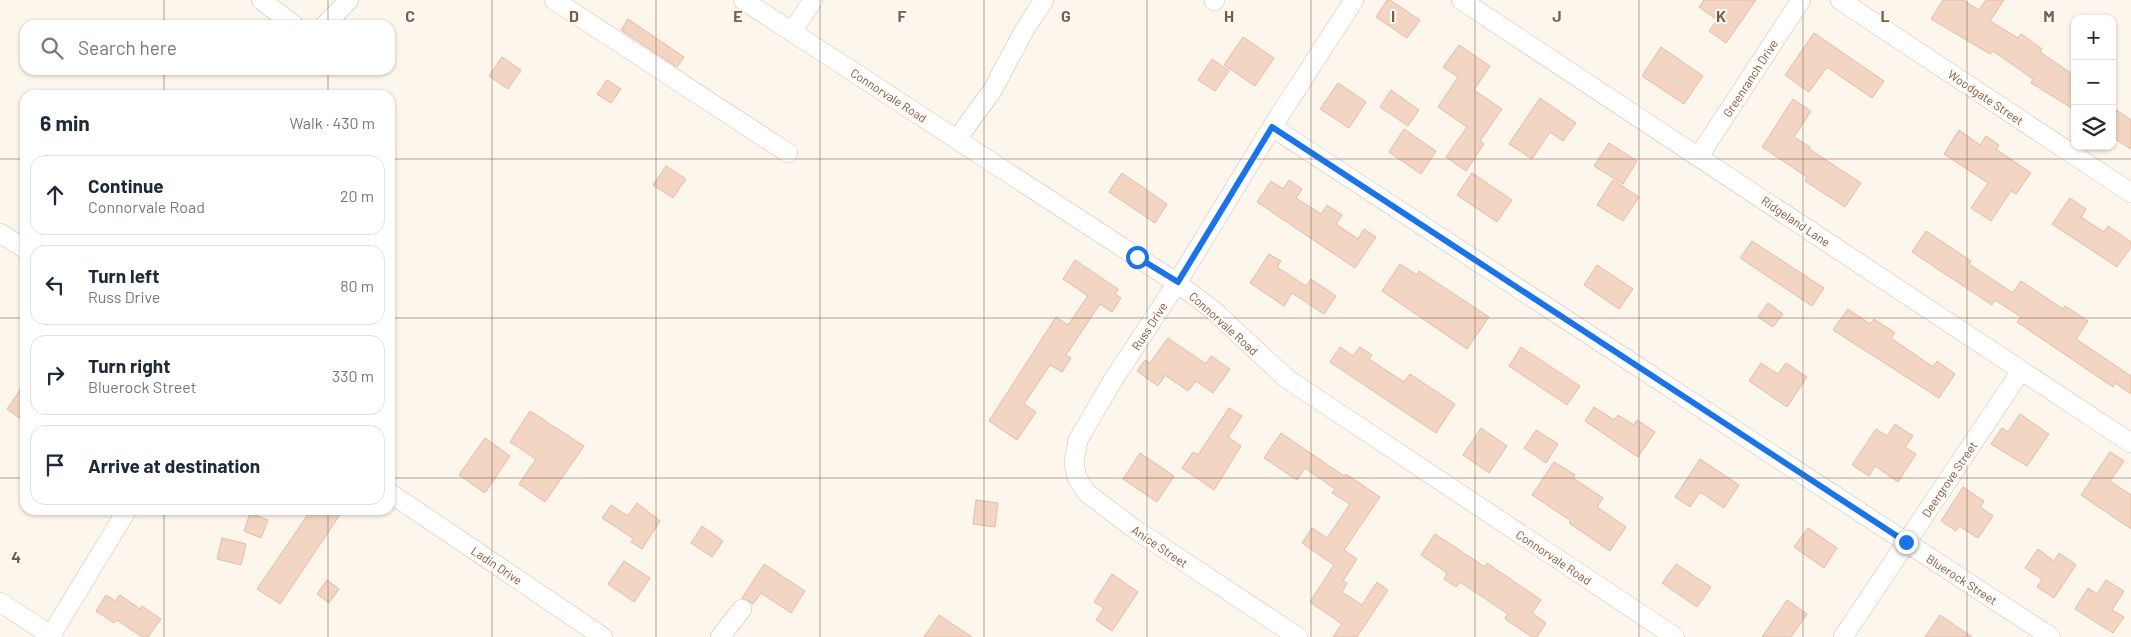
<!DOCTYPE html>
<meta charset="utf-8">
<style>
:root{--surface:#fff;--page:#f6f6f7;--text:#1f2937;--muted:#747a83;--line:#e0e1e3}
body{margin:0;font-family:Barlow,sans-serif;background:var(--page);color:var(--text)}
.controls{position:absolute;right:15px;top:15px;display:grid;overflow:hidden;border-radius:10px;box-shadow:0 1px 4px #0004}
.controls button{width:45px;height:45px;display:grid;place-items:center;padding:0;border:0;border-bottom:1px solid var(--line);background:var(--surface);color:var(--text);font:25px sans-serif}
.stop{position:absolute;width:15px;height:15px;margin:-11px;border:4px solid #1a73e8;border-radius:50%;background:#fff}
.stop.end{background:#1a73e8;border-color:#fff;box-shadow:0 1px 5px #0008}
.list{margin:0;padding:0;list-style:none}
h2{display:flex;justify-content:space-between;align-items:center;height:65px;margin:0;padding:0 20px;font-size:21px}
h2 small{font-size:16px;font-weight:400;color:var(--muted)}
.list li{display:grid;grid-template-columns:32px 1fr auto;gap:15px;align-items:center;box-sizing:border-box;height:80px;margin:0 10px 10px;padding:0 10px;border:1px solid var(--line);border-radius:15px}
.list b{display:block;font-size:19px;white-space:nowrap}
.list p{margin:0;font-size:16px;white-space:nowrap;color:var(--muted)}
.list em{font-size:16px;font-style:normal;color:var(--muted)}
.icon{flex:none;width:28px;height:28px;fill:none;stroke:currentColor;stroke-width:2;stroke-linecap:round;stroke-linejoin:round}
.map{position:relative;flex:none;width:2131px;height:637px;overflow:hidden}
.search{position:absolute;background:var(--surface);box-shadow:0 1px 4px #0004;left:20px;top:20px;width:375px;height:55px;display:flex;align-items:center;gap:12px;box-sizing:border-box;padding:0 18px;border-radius:15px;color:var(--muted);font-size:19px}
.panel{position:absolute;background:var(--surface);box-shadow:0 1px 4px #0004;left:20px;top:90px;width:375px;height:425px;border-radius:15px}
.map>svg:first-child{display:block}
</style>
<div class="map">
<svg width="2131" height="637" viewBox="0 0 2131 637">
<rect width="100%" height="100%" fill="#fdf6ec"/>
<!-- building -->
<path fill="#f3d5c3" stroke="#e6bba3" d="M1387 0H1390L1420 20 1407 38 1376 17Z
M1704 0H1756L1726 43 1709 31 1717 20 1699 7Z
M1943 0H1963L1979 10 1986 0H2004L1990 21 2018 38 2021 34 2042 49 2040 52 2075 76V110L2031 83 2033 79 1993 51 1990 54 1931 19Z
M628 19 684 57 677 67 621 30Z
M1814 33 1884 81 1872 98 1827 67 1809 92 1785 75Z
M1243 37 1274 58 1255 86 1224 65Z
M1459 45 1490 66 1474 90 1502 109 1480 141 1484 144 1466 171 1446 157 1467 127 1438 107 1458 77 1443 67Z
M1661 47 1703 76 1684 104 1642 76Z
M502 57 521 70 508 89 489 76Z
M1212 59 1229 71 1215 91 1198 80Z
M607 80 621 89 611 103 597 94Z
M1338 83 1366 102 1349 128 1320 109Z
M1391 90 1419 110 1408 126 1380 107Z
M1540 98 1576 123 1563 141 1550 132 1532 159 1509 144Z
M1793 99 1811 111 1794 137 1810 147 1809 149 1861 183 1845 207 1805 181 1807 177 1762 147Z
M2112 107 2131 120V149L2112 137Z
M1404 129 1436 151 1421 174 1389 152Z
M1959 130 1980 145 1986 136 1999 145 1996 149 2031 173 2016 194 2011 191 1991 221 1971 208 1988 183 1944 154Z
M1609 143 1637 161 1623 184 1594 166Z
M666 166 686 179 673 198 653 185Z
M1122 173 1167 204 1155 223 1109 192Z
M1472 173 1512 200 1497 222 1457 195Z
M1289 180 1302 189 1296 198 1321 214 1327 205 1342 215 1336 224 1358 239 1364 229 1376 237 1355 268 1257 202 1271 181 1283 189Z
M1613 180 1639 197 1623 221 1597 205Z
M2070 198 2086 209 2081 217 2104 232 2108 226 2131 242V247L2117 267 2052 224Z
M1926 231 1971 261 1969 264 2013 293 2021 281 2063 309 2065 306 2088 321 2076 339 2131 376V394L2115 383 2113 387 2017 322 2021 317 1995 300 1992 305 1912 252Z
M1752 241 1824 288 1812 306 1740 258Z
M1269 254 1281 261 1277 267 1306 286 1311 279 1336 296 1324 314 1292 293 1284 306 1250 283Z
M1075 260 1118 289 1115 294 1121 298 1112 312 1100 304 1066 355 1071 358 1062 372 1050 365 1024 404 1036 412 1017 440 989 421 1056 317 1068 325 1088 296 1063 279Z
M1400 264 1417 275 1419 271 1489 317 1467 349 1382 291Z
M1597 265 1633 289 1619 309 1584 285Z
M1768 303 1783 314 1773 327 1758 317Z
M1848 309 1870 324 1874 319 1895 333 1891 338 1933 367 1937 361 1955 374 1939 398 1833 330Z
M1168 338 1206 364 1211 356 1230 369 1213 393 1196 381 1188 391 1165 375 1158 386 1137 371 1145 360 1150 363Z
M1340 347 1353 356 1360 347 1372 355 1369 359 1404 382 1410 374 1455 404 1436 433 1330 362Z
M1521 347 1580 386 1567 405 1509 366Z
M1761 363 1778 374 1786 363 1807 377 1787 407 1749 381Z
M25 383V422L7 409Z
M1594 407 1614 420 1618 415 1634 425 1637 420 1655 432 1638 457 1585 421Z
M1229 408 1242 416 1228 437 1241 446 1214 490 1182 468 1193 452 1198 455Z
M530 411 584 446 545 502 519 484 536 459 510 442Z
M2020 414 2049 434 2027 466 1991 444 2002 428 2008 432Z
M1895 424 1913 436 1905 447 1916 454 1898 482 1875 466 1869 476 1852 465 1876 429 1887 436Z
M1481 428 1507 446 1489 473 1463 455Z
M1536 430 1558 444 1546 463 1524 448Z
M1281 433 1344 476 1346 474 1380 497 1344 550 1357 559 1343 581 1347 583 1342 592 1362 605 1377 582 1388 590 1357 637H1333L1342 624 1310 602 1334 565 1302 543 1312 528 1327 538 1350 504 1332 493 1335 489 1305 468 1297 480 1264 458Z
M485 438 510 456 485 493 459 475Z
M2110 452 2124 461 2110 481 2131 495V529L2081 495Z
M1140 453 1174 476 1157 502 1123 479Z
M1700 459 1739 485 1724 508 1700 492 1690 507 1675 497Z
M1554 462 1575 475 1573 478 1603 498 1597 507 1626 527 1610 551 1569 523 1571 521 1532 495Z
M1963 487 1984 501 1980 507 1993 516 1978 538 1959 526 1956 531 1941 521Z
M976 500 998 503 995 527 973 524Z
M637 503 660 521 642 549 631 542 634 539 602 518 611 505 628 516Z
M311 510H343L280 604 257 589Z
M250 513 268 520 261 538 244 531Z
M702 526 723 541 712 557 691 543Z
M1808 528 1837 548 1824 568 1794 547Z
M1435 534 1485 567 1487 563 1541 600 1532 613 1546 623 1537 637H1532L1505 619 1508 614 1460 582 1456 587 1444 579 1447 573 1421 555Z
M222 538 246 544 241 565 217 559Z
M2038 549 2054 561 2059 553 2076 565 2054 598 2037 587 2042 579 2025 568Z
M624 561 650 578 634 602 608 584Z
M764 564 805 591 791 613 761 593 753 604 742 598Z
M1676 564 1711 587 1697 607 1662 583Z
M1112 574 1138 592 1112 631 1096 620 1104 608 1094 602Z
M327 580 339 589 329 603 317 594Z
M2106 580 2124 591 2112 610 2124 617 2113 633 2075 609 2088 588 2097 594Z
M106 595 115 601 120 595 140 609 142 606 161 619 148 637H142L117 620 114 623 96 611Z
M1787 600 1807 614 1791 637H1762Z
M939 615 972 637H924Z
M1940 615 1972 637H1925Z"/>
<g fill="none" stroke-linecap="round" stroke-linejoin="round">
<defs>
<path id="minor" d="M261 0 294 25
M554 0 788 153
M743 0 1177 283 1213 310 1286 378 1675 637
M1461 0 2131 443
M1840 0 2131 193
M1214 1 1215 0
M325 25 349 0
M792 32 813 0
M1272 127 2051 637
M957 139 992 91 1025 29 1044 0
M1699 156 1801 0
M0 233 25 249
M390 493 603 637
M0 602 53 637
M50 637 127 510
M720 637 742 609
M1298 637 1133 528 1087 493 1077 478 1074 463 1078 440 1113 380 1177 283 1272 127 1354 0
M1843 637 2021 371"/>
</defs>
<!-- minor casing -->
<use href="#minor" stroke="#d1beb0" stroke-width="20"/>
<!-- minor -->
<use href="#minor" stroke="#fff" stroke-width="19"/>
</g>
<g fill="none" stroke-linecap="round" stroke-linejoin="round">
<!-- route -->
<path stroke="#1a73e8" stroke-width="6" d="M1137 257 1178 282 1272 127 1906 542"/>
</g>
<!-- grid -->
<path fill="none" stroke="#7a5c4d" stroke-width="1" stroke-opacity="0.55" d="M164 0V25M328 0V25M492 0V637M656 0V637M820 0V637M984 0V637M1147 0V637M1311 0V637M1475 0V637M1639 0V637M1803 0V637M1967 0V637M164 70V95M328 70V95M0 159H25M390 159H2131M0 318H25M390 318H2131M0 478H25M390 478H2131M164 510V637M328 510V637"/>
<g text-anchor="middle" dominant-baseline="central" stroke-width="4" stroke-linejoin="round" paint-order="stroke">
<!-- street labels -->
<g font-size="12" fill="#7a5c4d" stroke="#fffaf3">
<text transform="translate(1750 78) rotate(-57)">Greenranch Drive</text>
<text transform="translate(889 95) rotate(33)">Connorvale Road</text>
<text transform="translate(1986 97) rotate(34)">Woodgate Street</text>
<text transform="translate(1796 221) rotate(34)">Ridgeland Lane</text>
<text transform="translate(1224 323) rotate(42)">Connorvale Road</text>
<text transform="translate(1149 326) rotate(-57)">Russ Drive</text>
<text transform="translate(1949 479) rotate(-56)">Deergrove Street</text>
<text transform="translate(1160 546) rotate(34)">Anice Street</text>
<text transform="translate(1554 557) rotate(34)">Connorvale Road</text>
<text transform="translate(497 565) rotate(34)">Ladin Drive</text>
<text transform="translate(1962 579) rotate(33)">Bluerock Street</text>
</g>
</g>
<g font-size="16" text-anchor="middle" font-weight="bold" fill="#7a5c4d" stroke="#fffaf3" stroke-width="4" stroke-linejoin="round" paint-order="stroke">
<text x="410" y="22">C</text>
<text x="574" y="22">D</text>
<text x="738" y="22">E</text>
<text x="902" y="22">F</text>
<text x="1066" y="22">G</text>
<text x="1229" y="22">H</text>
<text x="1393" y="22">I</text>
<text x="1557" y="22">J</text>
<text x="1721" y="22">K</text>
<text x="1885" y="22">L</text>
<text x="2049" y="22">M</text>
<text x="16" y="563">4</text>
</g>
</svg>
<div class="controls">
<button>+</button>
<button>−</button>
<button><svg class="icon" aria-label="layers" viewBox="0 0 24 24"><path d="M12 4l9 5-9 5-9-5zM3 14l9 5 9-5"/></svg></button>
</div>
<div class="stop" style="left:1137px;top:257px"></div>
<div class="stop end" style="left:1906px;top:542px"></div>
<div class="search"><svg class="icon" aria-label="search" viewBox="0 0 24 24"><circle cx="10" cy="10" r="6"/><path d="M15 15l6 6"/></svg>Search here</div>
<section class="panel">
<h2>6 min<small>Walk · 430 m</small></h2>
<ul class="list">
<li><svg class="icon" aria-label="ahead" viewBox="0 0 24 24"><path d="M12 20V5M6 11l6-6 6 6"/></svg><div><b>Continue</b><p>Connorvale Road</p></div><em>20 m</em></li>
<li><svg class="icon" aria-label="left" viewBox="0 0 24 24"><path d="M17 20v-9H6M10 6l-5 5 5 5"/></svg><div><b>Turn left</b><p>Russ Drive</p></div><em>80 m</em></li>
<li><svg class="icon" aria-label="right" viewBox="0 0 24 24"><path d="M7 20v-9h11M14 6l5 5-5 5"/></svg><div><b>Turn right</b><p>Bluerock Street</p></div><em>330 m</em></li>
<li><svg class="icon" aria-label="arrive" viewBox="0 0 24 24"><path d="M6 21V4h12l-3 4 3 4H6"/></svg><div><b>Arrive at destination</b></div></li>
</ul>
</section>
</div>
